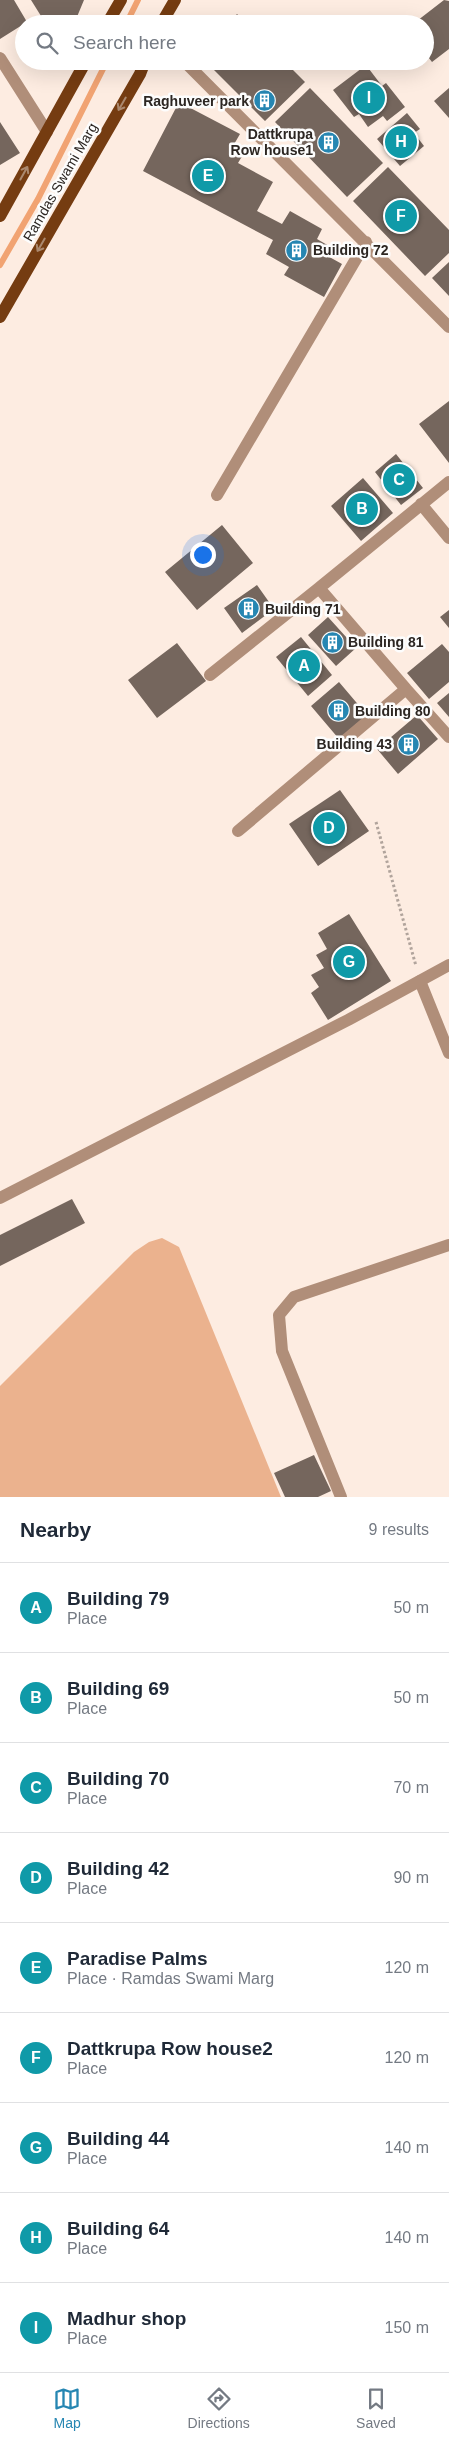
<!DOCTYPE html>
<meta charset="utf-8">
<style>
:root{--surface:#fff;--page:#f6f6f7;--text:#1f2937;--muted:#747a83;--line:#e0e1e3;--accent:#2686b2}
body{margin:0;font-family:Helvetica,sans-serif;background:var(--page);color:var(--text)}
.you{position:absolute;left:202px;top:554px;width:18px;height:18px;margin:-12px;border:4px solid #fff;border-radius:50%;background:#1a73e8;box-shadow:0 0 0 8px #1a73e833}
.badge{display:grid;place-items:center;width:32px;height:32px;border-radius:50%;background:var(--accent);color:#fff;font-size:16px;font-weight:700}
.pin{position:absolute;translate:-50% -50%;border:2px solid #fff;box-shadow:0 1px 5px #0006}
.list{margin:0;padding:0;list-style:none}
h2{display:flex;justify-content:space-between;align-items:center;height:65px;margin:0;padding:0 20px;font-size:21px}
h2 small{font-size:16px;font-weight:400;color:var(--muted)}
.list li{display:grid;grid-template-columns:32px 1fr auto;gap:15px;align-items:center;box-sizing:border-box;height:90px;padding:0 20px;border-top:1px solid var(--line)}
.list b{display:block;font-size:19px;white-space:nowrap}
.list p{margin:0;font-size:16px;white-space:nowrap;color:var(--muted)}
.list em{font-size:16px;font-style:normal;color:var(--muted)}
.icon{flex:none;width:28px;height:28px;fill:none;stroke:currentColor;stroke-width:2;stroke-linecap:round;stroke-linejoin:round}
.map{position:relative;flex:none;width:449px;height:1497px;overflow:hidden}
.search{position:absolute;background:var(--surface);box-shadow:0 5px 20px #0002;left:15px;right:15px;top:15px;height:55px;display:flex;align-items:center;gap:12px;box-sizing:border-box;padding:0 18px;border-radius:28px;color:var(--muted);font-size:19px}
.sheet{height:875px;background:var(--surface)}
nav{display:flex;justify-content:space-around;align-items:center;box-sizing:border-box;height:70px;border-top:1px solid var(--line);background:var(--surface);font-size:14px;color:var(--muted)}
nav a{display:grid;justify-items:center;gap:2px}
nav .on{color:var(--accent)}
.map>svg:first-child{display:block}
</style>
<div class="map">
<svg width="449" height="1497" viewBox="0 0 449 1497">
<rect width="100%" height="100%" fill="#fdece1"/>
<!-- green -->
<path fill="#ebb28e" d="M162 1238 179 1247 281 1497H0V1386L134 1252 149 1242Z"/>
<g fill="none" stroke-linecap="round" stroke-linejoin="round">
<!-- stream -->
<path stroke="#f1a372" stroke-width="6" d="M126 24 138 0
M0 265 38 199 107 61"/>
</g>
<!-- building -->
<path fill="#75665d" d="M0 0H14L27 22 0 39Z
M31 0H84L74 24H46Z
M444 0 449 1V49L432 62 425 53V24H413Z
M237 14 247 24H228Z
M205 61H284L305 82 265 121Z
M366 65 382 86 386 83 405 107 387 121 383 116 368 127 359 114 354 117 333 90Z
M310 88 383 163 347 197 275 122Z
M449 88V118L434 101Z
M179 102 240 134 233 146 244 153 238 163 273 182 257 211 282 224 290 211 322 229 317 239 329 246 324 254 342 264 324 297 284 275 289 267 266 254 273 240 143 171Z
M407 113 420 129 414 133 424 146 400 166 377 139Z
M0 122 20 153 0 165Z
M388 167 449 230V253L425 276 353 201Z
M449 262V296L432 278Z
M449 401V463L419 424Z
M396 454 423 488 401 505 375 472Z
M363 478 393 513 361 541 331 506Z
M222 525 253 563 197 610 165 572Z
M257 585 274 609 242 633 224 608Z
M449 610V628L440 617Z
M328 617 356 648 336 666 308 635Z
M301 637 332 675 308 696 276 657Z
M177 643 206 681 157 718 128 680Z
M442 644 449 652V682L429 699 407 673Z
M339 682 367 715 339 739 311 706Z
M449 693V717L437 703Z
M417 715 438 739 398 774 377 749Z
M340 790 369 831 318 866 289 824Z
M349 914 391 981 328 1020 311 993 319 987 311 975 324 968 316 955 327 949 318 933Z
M72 1199 85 1223 0 1266V1235Z
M314 1455 331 1491 318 1497H285L274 1473Z"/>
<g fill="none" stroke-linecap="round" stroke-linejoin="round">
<!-- path -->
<path stroke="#b1a49c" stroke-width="3" stroke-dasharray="2.5 2.5" stroke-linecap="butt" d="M376 822 416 966"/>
<!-- minor -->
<path stroke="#b08e79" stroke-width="12" d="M0 58 47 132
M184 61 449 327
M217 495 366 242
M421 504 449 538
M210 675 319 588
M406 689 449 737
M238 831 406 689 319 588 449 482
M420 981 449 1053
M341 1497 282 1351 279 1315 294 1297 449 1245"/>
<!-- tertiary -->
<path stroke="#b08e79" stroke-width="12" d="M0 1198 348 1020 449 965"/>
<!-- primary -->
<path stroke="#753c11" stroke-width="12" d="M107 24 121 0
M161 24 175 0
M0 216 86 61
M0 317 140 74 145 61"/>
</g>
<!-- one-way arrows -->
<defs><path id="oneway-shaft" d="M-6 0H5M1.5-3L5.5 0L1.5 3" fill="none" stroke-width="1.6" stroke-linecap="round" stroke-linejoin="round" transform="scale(1.25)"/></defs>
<g stroke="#ab896f">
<use href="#oneway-shaft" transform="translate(122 104) rotate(120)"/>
<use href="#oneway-shaft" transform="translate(24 173) rotate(-61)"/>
<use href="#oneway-shaft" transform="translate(41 245) rotate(120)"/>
</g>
<!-- icons -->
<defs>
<symbol id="building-disc" viewBox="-11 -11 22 22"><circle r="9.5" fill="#2686b2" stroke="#fdfdfd"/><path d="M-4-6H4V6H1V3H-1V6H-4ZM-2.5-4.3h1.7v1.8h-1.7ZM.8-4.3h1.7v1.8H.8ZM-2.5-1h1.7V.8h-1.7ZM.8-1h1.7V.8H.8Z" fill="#fff"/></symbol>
</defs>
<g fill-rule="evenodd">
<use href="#building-disc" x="252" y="88" width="25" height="25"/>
<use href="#building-disc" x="316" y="130" width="25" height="25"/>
<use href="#building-disc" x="284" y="238" width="25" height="25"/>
<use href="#building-disc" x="236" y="596" width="25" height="25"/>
<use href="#building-disc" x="320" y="630" width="25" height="25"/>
<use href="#building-disc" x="326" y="698" width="25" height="25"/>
<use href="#building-disc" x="396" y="732" width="25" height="25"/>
</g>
<g text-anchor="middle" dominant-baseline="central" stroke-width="5" stroke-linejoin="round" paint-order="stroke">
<!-- poi labels -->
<g font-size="14" font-weight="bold" fill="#2c2622" stroke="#fdfdfd" text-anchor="start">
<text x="249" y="101" text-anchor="end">Raghuveer park</text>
<text x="313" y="134" text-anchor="end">Dattkrupa<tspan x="313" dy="16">Row house1</tspan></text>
<text x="313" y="250">Building 72</text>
<text x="265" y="609">Building 71</text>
<text x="348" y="642">Building 81</text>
<text x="355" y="711">Building 80</text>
<text x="392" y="744" text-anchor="end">Building 43</text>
</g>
<!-- street labels -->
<g font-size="14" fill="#2c2622" stroke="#fdfdfd">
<text transform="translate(60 182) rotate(-60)">Ramdas Swami Marg</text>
</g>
</g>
</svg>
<div class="you"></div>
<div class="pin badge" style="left:304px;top:666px;background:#0f9aa8">A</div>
<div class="pin badge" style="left:362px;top:509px;background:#0f9aa8">B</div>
<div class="pin badge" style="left:399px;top:480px;background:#0f9aa8">C</div>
<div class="pin badge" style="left:329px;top:828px;background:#0f9aa8">D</div>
<div class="pin badge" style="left:208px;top:176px;background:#0f9aa8">E</div>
<div class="pin badge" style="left:401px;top:216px;background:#0f9aa8">F</div>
<div class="pin badge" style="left:349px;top:962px;background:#0f9aa8">G</div>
<div class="pin badge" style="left:401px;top:142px;background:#0f9aa8">H</div>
<div class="pin badge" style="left:369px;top:98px;background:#0f9aa8">I</div>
<div class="search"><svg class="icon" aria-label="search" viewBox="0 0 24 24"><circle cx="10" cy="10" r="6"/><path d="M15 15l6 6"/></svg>Search here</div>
</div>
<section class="sheet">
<h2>Nearby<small>9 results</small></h2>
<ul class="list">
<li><span class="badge" style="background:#0f9aa8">A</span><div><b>Building 79</b><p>Place</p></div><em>50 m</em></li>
<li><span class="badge" style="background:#0f9aa8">B</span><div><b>Building 69</b><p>Place</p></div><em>50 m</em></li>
<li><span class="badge" style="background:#0f9aa8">C</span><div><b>Building 70</b><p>Place</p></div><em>70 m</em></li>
<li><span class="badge" style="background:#0f9aa8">D</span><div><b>Building 42</b><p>Place</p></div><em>90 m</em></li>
<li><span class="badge" style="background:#0f9aa8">E</span><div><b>Paradise Palms</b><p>Place · Ramdas Swami Marg</p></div><em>120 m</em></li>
<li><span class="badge" style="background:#0f9aa8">F</span><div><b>Dattkrupa Row house2</b><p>Place</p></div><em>120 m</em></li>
<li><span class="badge" style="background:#0f9aa8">G</span><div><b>Building 44</b><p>Place</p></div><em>140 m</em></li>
<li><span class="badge" style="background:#0f9aa8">H</span><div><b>Building 64</b><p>Place</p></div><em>140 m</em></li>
<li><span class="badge" style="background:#0f9aa8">I</span><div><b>Madhur shop</b><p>Place</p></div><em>150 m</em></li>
</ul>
</section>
<nav>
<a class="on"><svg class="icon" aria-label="map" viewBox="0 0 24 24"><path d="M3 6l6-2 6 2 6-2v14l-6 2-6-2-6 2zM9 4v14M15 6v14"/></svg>Map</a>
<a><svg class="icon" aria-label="directions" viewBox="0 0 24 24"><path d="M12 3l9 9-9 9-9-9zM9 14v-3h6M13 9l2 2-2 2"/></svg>Directions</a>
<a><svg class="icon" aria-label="saved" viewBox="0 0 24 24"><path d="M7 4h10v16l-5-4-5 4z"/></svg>Saved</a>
</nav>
